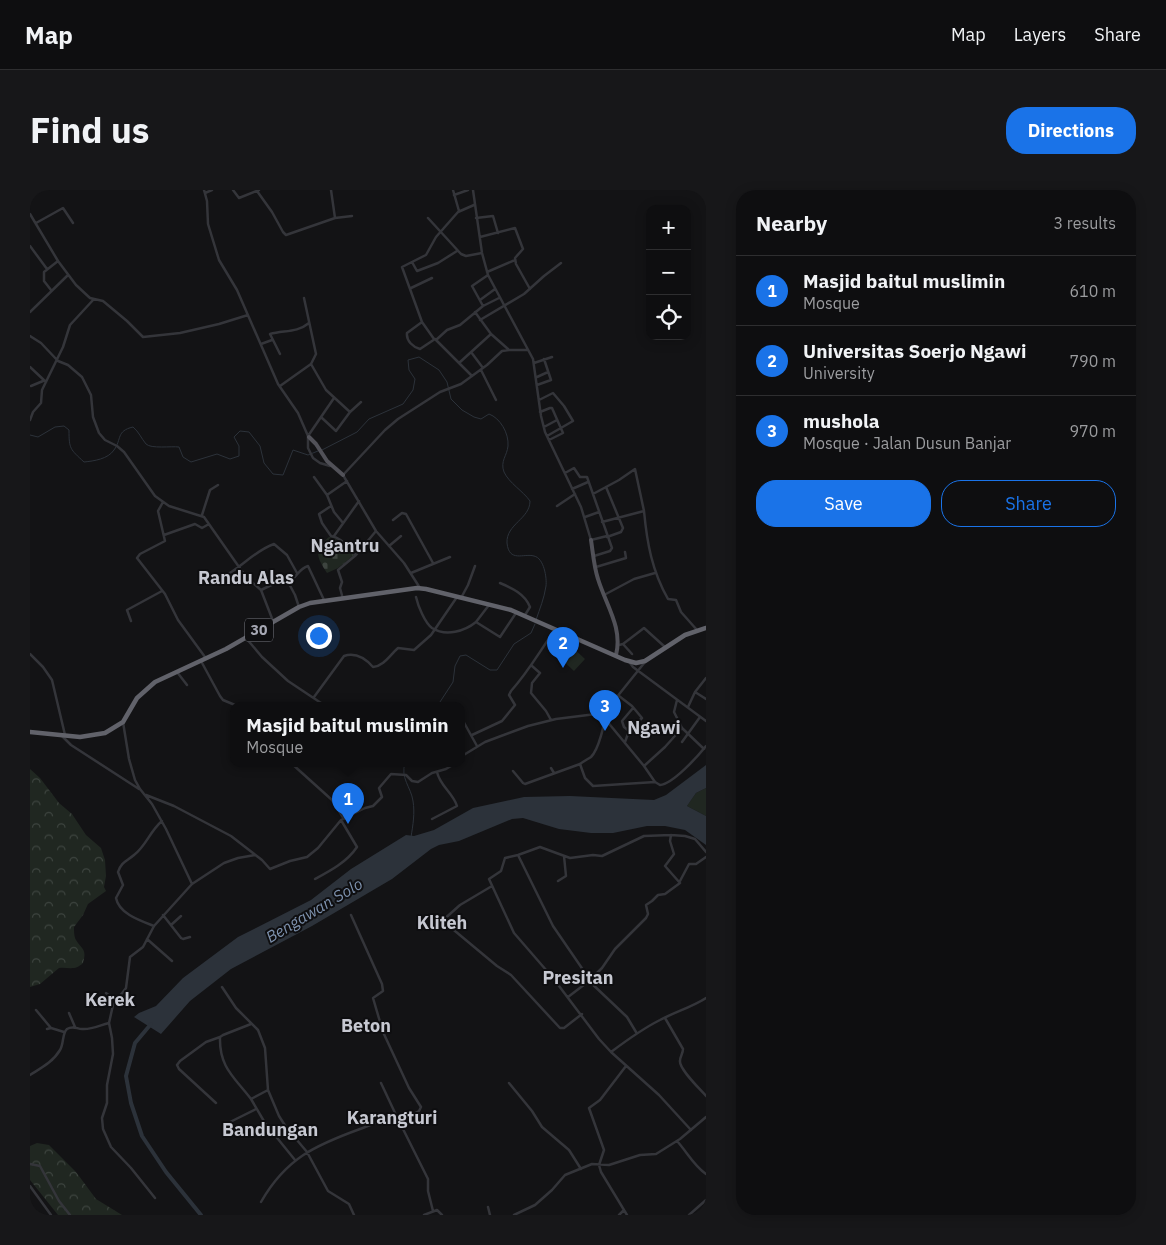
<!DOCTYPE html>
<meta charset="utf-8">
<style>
:root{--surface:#0e0e10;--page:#171719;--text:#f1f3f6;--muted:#9b9c9f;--line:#2e2e30;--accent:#1a73e8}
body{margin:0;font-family:"IBM Plex Sans",sans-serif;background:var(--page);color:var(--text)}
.controls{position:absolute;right:15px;top:15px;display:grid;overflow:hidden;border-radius:10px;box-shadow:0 2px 12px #0003}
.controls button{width:45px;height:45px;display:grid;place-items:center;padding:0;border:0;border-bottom:1px solid var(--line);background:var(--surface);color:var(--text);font:25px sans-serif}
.you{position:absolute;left:288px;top:445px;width:18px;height:18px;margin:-12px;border:4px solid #fff;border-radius:50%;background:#1a73e8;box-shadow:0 0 0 8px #1a73e833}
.badge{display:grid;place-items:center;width:32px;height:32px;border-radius:50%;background:var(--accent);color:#fff;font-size:16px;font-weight:700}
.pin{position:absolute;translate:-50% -41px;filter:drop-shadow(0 1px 2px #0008)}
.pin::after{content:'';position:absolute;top:26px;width:18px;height:15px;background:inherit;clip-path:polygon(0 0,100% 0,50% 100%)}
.popup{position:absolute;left:200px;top:512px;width:235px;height:65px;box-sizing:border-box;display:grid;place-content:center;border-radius:10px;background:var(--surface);filter:drop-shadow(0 1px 4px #0005);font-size:16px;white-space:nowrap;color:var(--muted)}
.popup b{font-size:19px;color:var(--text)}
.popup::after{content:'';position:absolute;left:50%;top:100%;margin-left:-10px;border:10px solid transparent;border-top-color:var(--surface)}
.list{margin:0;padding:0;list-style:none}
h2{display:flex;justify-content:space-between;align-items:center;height:65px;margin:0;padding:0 20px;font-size:21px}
h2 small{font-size:16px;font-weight:400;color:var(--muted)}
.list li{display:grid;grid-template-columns:32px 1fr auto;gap:15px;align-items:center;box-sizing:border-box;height:70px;padding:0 20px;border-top:1px solid var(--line)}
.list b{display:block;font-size:19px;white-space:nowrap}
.list p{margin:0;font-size:16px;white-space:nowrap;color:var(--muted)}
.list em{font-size:16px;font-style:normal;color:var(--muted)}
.actions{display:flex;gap:10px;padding:15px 20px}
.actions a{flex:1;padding:11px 0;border:1px solid var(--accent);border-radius:20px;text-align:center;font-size:18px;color:var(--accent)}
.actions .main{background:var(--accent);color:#fff}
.icon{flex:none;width:28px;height:28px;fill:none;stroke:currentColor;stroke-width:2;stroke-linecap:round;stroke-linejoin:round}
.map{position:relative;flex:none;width:676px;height:1025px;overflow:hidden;border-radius:20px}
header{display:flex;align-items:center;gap:30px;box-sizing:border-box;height:70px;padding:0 25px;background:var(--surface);border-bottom:1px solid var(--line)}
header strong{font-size:24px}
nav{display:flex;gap:28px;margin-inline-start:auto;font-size:18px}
.intro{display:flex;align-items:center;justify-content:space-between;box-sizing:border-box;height:120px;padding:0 30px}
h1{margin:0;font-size:35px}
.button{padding:12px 22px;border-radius:20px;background:var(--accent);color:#fff;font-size:18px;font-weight:700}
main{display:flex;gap:30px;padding:0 30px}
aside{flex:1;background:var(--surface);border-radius:20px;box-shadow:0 2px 12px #0003}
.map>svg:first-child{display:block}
</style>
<header>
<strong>Map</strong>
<nav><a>Map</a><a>Layers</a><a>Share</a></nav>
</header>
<div class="intro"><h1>Find us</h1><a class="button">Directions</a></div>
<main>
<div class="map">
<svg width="676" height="1025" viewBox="0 0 676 1025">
<defs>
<pattern id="forest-crowns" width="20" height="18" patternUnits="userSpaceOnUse" patternTransform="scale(1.25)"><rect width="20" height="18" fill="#202721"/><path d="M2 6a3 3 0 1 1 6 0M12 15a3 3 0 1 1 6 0" fill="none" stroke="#3d443f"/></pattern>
<pattern id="cemetery-stones" width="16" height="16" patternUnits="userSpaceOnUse" patternTransform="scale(1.25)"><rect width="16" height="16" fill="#202721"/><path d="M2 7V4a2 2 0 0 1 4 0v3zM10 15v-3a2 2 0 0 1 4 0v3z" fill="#3d443f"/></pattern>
</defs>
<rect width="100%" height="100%" fill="#131315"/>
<!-- forest -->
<path fill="url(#forest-crowns)" d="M0 579 10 588 29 613 42 624 56 645 71 658 75 670 76 686 74 697 76 701 58 714 53 725 44 737C44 741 44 747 46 750 52 760 57 758 53 773 45 781 39 777 29 778L10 794 0 797Z
M7 953 19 955 46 982 66 1009 92 1025H28L0 990V956Z"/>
<!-- cemetery -->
<path fill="url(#cemetery-stones)" d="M299 347C309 347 317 359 324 365L308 378 297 383C287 367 283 361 299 347Z"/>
<!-- park -->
<path fill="#202721" d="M541 456 555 469 544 481 530 468Z
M676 598V626L657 616 666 603Z"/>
<!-- water -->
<path fill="#2c323a" d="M676 575V598L666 603 657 616 676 626V655L655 640 635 636H617L583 643H561L529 639 493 628 482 629 429 651 409 655 401 659 362 689 282 736 201 779 160 811 131 844 104 827 109 823 126 816 153 788 208 747 281 710 321 679 376 645 384 646 404 640 443 618 494 607 540 606 624 610 636 605Z"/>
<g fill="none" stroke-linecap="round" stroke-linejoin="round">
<!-- stream -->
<path stroke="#2c323a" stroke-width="1" d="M0 245 8 247 25 237 34 236 39 240C39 259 40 259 54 272 64 271 78 269 84 260 92 249 86 241 103 237 109 242 111 248 116 254 121 259 141 256 149 257L153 267 161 272 187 264 200 269 209 266V256L204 247 210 241 219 242 230 256 234 273 243 284 253 285 263 260 278 265 288 261
M292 260 327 242 339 229 373 214 383 200 385 189 379 180 378 170 389 167 409 180 417 192 421 209 432 220 444 227 451 229 459 224C470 228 479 243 478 256 477 266 470 271 474 282 479 293 493 301 500 311 500 329 476 334 477 353 479 373 494 363 504 366 514 368 517 388 516 396 514 409 510 418 506 430
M408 515 423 492 425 476 430 466 436 465 460 480H467L484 454 501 443 505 434
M375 573C370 588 381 597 383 611 385 623 383 635 381 647"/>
<!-- river -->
<path stroke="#2c323a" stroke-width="4" d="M121 834 105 853 96 886 101 913 112 946 136 982 171 1025"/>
<!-- minor -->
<path stroke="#34353a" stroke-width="2.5" d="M174 0 177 11 178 34 189 70 207 100 248 194 268 223 278 246V258L283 268 290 273 300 276
M203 0 209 8 229 0
M423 0 429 21
M443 0 452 63 458 85 503 169 511 226 515 242 551 317 561 350 577 346
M227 1 242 22 253 42 256 45 305 28 301 0
M175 3 182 0
M424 5 438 0
M0 24 28 71 46 95 60 108 73 111 97 131 113 147 150 143 189 134 218 125
M305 28 322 26
M398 28 431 64 436 66 452 63
M446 28 463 26 468 43
M6 33 33 18 43 33
M450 47 485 38 493 59 485 68 486 74 500 99
M0 56 17 79
M382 72 387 81 408 73 427 61
M457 82 485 70
M381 98 402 88
M21 100 14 91V82L28 71
M450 110 465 99
M453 116 442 96 458 85
M0 122 38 85
M445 122 461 144 478 159
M450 130 494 104 514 86 531 73
M392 132 404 149
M0 146 11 153 28 171 38 175 52 187 61 205 63 227 69 243 75 250 87 256 94 262 125 306 139 316 174 327 216 387 231 400 243 431
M406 150 417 140 430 135 453 116 469 108
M231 154 242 150
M441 162 453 178
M250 164 240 144C254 140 267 143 279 133
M429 173 461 144
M504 173 522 167
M281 174 296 200 320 222 306 241 292 228
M0 177 16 192
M451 180 466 210
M442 186 405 149 390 159C383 157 376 151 377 143L392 132 372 77 396 65 406 47 428 22 444 15
M507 187 518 182
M507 195 521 190 514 169
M1 196 13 191
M250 196 281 174 286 164 274 108
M509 210 523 203 534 216 543 231 517 246
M320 222 331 212
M510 222 520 218H522L533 243 519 250
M0 230 3 222 11 213 12 200 33 157 40 135 64 109
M514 237 527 230
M278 246 304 208
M535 283 544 278 550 287H557L582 358 580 361 564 366
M284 287 297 305 304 322 313 333
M576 297 593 338 591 342 577 347
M542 299 558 292
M563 304 589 290 605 279 614 321
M297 305 317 291
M133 312 128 321 135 351 110 364 107 368 135 404 148 430 175 467
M301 316 289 324 292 333 301 346C311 347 318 358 326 365
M527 316 545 304
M172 325 180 300 188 295
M555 327 569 322
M363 330 372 323 376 324 403 373
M572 332 614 321C617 353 622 381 638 409L646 410 651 422 667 440
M134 345 165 334 172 338 179 334
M304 346 329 311
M359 356 371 346
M566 377 596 368 595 362
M381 383 420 367
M193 387C211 378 224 361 244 354L257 365 267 383
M259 391C267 388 268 379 278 376L294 410
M470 393C482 398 495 404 500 417L495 425
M390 398 374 373 346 341 313 285 355 240 368 229 410 202 431 194 457 175 472 161 479 160H498
M231 400 256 388 265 405 269 417
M574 405 604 389 625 383
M386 407C388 416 395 433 402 438 416 447 435 441 446 432L470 447 486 423
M431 408 438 395 445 376
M313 409 310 398 312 392 308 380 326 365 346 341
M101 431 97 420 132 401
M446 432 459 415
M216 448 232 467 258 491 294 515
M593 454 602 464
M589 455 593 454 614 438 635 457
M0 464 13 477 22 490 35 545
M171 471 190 506 193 510 205 515
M600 473 603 477 676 531
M502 476 510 483 502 493 501 503 516 521 521 530
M147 482 157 495
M665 502 676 509
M589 506 602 516 612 528 599 541 595 552
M284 507 314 466C326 462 335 468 343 477 354 476 360 465 368 458L384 460 401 445 427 407
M647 510 644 522 652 538 674 559
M658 517 665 502 676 488
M432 529 447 556
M576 530 614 576 625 592 630 595C643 594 668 566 676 556
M93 532 99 569 105 590 110 599 122 614 136 639 162 694
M599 541 594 537 592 531 603 518
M442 545 472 531 485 515 479 505 481 501C499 481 509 462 525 440
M32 546 41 555 109 599
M652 552 670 527
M432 566 455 552 498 536 526 529 574 523 615 472
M261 573 302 610 314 629
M550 574 555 588 563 596 625 592
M614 576 635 557 652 538
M521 578 524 583
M483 581 493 593 495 594 550 574C554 571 558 569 561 567 568 560 576 533 574 523
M116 605 144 616 201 646 232 670 240 679 260 671 277 667 288 658 311 630 335 618 343 616 352 607 349 598 361 584 376 585 382 591 388 592 402 583 416 579 426 573
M402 629 427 616C423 603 410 596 407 582
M488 665 523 736 560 790
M285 689C300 681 317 672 327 657L311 630
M528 691 536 686 534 666
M650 691 659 674H666L676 667
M133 725 151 748 153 749 160 747
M321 725 352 794 353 801 343 808 353 842 379 898 391 917 389 921 370 931
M413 731 467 776 481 785 530 838H534L552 824
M141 735 151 726
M124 736C111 731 89 724 86 708L93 695 88 682C91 672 97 671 104 665 116 656 120 641 132 631
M402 740 430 715 462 696
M117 749 142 771
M559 791 597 827 606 842
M192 797 206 818 228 840 235 858 238 900 249 926 256 937 277 962 298 1001 319 1014 324 1025
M76 803 86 811
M538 807 559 791 572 778 585 759 616 728 618 724 616 715 622 711 628 705 635 704 650 693 635 676 644 664 640 651 641 645
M6 820 21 838
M39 823 45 837
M635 828 653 859C653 864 650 866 650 871 649 879 670 899 676 906
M79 833 82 848 83 864 77 895V913L72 928 73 939 81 957 101 978 125 1008
M17 839 21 838 34 842
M581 862C597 850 612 839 630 830 645 822 662 817 676 808
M596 876 570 910 559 918 574 960 569 975 571 982 597 1025
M0 885C11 878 23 872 30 860 34 854 32 843 37 839 43 835 47 839 52 839 62 840 70 835 79 833L83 815 96 798 100 767 113 757 124 736 162 694 194 673 208 668 225 665
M351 893 366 925
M479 893 502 921 512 937 539 960 551 979
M238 900 221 909 235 933 265 970
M221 909C204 887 189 877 190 847L193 845 221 834
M186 913 149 879 147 875 150 871 176 852 190 847
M198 933 226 919
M661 940 629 905 581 862 569 849 523 788 484 743 459 689 471 681 475 668 488 665 510 657 540 668 563 665 572 666 614 646 641 645 655 646 665 649 676 662
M647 951C657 962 664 976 676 984
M0 974 10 976 29 1011 40 1025
M0 996 21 1025
M231 1012C256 968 286 955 330 939 342 935 354 928 366 925L398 989V1001L403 1021
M458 1017 460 1025
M394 1025 407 1020 412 1025
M484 1025 505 1015 522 1000 535 985 562 974 579 975 610 965 626 964 650 949 676 927
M589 1025 594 1020
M659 1025 676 1010"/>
<!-- major -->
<path stroke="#515158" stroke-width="4" d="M279 247 286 254 297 271 313 285
M561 350C563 363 564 377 568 389 576 415 593 438 586 465"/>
<!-- highway -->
<path stroke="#61626a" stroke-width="4.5" d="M0 542 50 547 75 543 93 532 107 508 125 492 196 459 269 417 280 413 387 398 396 399 481 420 595 470 606 473 615 471 655 445 676 438"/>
</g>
<g text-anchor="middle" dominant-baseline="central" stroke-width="4" stroke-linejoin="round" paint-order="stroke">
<!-- shield labels -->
<rect fill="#0e0e10" stroke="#787a83" stroke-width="1" x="215" y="428.5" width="28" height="23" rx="4"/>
<g font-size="14" font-weight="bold" fill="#a6a8b4">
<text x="229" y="440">30</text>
</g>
<!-- water labels -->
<g font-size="16" font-style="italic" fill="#7e92ae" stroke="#0e0e10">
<text transform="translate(284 720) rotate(-31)">Bengawan Solo</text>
</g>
<!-- quarter labels -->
<g font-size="18" font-weight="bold" fill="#c6c8d1" stroke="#0e0e10">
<text x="315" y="355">Ngantru</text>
<text x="216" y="387">Randu Alas</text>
<text x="624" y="537">Ngawi</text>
<text x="412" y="732">Kliteh</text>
<text x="548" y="787">Presitan</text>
<text x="80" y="809">Kerek</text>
<text x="336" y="835">Beton</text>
<text x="362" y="927">Karangturi</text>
<text x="240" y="939">Bandungan</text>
</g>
</g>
</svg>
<div class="controls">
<button>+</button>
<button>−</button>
<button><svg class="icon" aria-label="locate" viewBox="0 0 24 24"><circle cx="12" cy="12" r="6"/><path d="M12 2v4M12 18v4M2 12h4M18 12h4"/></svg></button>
</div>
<div class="you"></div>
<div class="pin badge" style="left:318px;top:634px">1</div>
<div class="popup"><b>Masjid baitul muslimin</b>Mosque</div>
<div class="pin badge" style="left:533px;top:478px">2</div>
<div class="pin badge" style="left:575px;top:541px">3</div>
</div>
<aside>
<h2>Nearby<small>3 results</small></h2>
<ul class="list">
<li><span class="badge">1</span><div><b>Masjid baitul muslimin</b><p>Mosque</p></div><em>610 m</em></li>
<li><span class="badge">2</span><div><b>Universitas Soerjo Ngawi</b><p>University</p></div><em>790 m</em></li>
<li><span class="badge">3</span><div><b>mushola</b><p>Mosque · Jalan Dusun Banjar</p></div><em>970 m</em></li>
</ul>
<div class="actions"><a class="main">Save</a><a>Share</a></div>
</aside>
</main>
